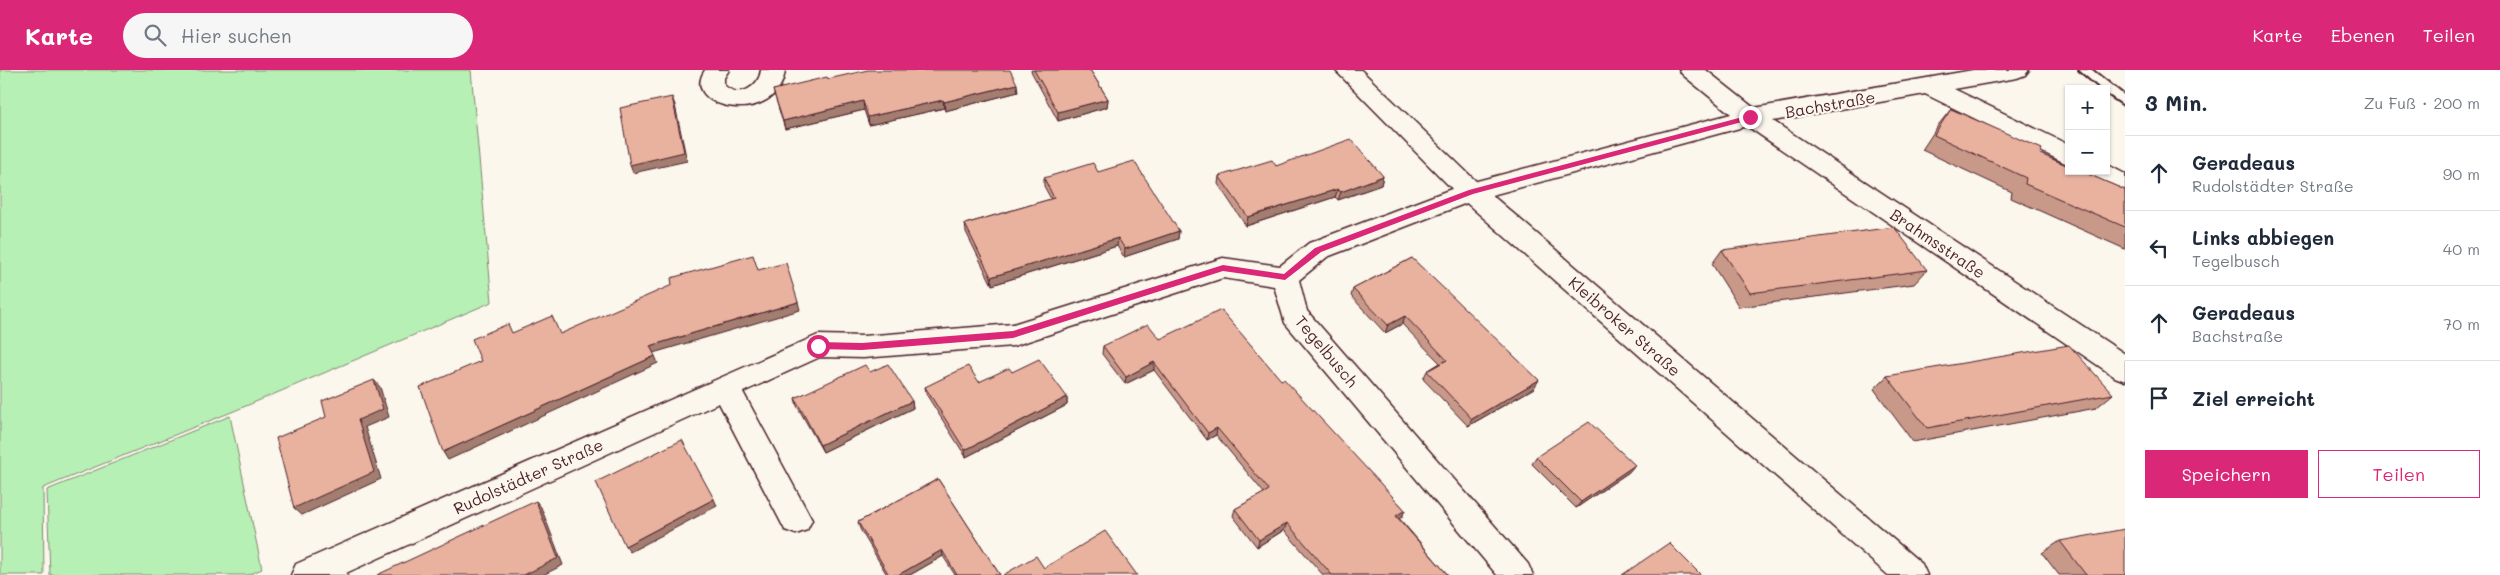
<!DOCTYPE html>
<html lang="de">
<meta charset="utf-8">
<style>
:root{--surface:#fff;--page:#f6f6f7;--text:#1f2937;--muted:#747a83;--line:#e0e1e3;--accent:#db2777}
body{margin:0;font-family:Mali,sans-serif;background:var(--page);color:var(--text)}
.controls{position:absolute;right:15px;top:15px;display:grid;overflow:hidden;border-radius:0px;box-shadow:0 1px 4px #0004}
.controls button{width:45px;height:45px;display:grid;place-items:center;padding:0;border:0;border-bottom:1px solid var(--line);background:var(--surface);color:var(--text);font:25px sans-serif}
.stop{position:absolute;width:15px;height:15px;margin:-11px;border:4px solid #db2777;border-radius:50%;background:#fff}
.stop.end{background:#db2777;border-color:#fff;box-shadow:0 1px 5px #0008}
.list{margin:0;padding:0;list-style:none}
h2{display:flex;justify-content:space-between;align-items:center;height:65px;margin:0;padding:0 20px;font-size:21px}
h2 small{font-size:16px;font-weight:400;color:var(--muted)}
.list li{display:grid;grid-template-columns:32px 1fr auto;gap:15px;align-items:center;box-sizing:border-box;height:75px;padding:0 20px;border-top:1px solid var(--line)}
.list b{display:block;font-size:19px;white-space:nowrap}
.list p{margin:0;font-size:16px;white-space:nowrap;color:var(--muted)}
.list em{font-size:16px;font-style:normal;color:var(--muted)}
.actions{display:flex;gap:10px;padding:15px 20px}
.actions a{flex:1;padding:11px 0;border:1px solid var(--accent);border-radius:0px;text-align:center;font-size:18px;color:var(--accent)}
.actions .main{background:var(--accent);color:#fff}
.icon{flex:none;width:28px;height:28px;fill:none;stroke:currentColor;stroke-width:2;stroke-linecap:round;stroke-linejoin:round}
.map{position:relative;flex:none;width:2125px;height:505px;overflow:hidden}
header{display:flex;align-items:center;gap:30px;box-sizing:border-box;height:70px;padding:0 25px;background:var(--accent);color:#fff}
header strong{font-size:24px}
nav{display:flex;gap:28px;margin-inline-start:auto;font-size:18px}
.search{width:350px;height:45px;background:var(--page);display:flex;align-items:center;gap:12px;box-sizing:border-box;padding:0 18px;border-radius:28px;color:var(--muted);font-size:19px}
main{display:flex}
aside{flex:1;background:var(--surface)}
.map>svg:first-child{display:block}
</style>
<header>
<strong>Karte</strong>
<div class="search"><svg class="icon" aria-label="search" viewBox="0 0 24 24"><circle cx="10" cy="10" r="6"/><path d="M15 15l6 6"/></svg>Hier suchen</div>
<nav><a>Karte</a><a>Ebenen</a><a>Teilen</a></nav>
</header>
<main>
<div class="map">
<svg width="2125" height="505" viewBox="0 0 2125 505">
<rect width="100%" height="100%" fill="#fbf7ec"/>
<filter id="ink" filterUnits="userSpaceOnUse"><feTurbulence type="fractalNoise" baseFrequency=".02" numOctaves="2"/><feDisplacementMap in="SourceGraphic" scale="10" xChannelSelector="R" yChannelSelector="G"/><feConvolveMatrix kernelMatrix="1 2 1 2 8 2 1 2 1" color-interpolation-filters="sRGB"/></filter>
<g filter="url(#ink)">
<!-- green -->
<path fill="#b6f0b4" stroke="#808870" d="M0 0H471L492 232 234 341 43 418 44 505H0Z
M230 346 262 499 248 505H50L47 420Z"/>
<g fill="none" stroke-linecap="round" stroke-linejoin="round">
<defs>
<path id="service" d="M2079 0H2092L2125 26V36L2106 23V19H2101Z"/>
<path id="minor" d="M705 0H729L724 8V15C738 29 759 18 761 0H785C779 58 678 40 705 0Z
M1679 0H1706L1754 38 1973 0H2029L2025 5 2017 8 1954 19 2069 75V95L1925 24 1773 51 2125 284V311L2115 307 1747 56 1477 129 1327 187 1299 210 1307 241 1528 494 1533 505H1497L1285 253 1274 216 1223 208 1013 276 863 288 820 287 743 322 812 450 807 460 796 464 785 460 719 333 346 503 347 505H291L296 494 818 265 863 266 1013 254 1223 188 1280 196 1309 173 1462 115 1731 44 1683 5Z
M2106 94 2125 104V124L2090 107 2087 101H2106Z"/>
<path id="tertiary" d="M1335 0H1361L1480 115 1922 494 1927 505H1888L1462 129Z"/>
</defs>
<!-- service casing -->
<use href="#service" stroke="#4a1f2b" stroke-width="4"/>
<!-- minor casing -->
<use href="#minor" stroke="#4a1f2b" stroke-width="3"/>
<!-- tertiary casing -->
<use href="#tertiary" stroke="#4a1f2b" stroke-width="3"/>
<!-- service -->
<use href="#service" fill="#fbf7ec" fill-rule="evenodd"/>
<!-- minor -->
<use href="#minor" fill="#fbf7ec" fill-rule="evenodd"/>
<!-- tertiary -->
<use href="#tertiary" fill="#fbf7ec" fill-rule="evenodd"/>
</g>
<!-- wall -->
<path fill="#c89989" stroke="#4a1f2b" d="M1031 0H1090L1108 29 1107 37 1058 51 1032 3Z
M828 9 1018 22 945 41 944 38 869 55 864 40 785 59 773 20Z
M1951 39 2040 84 2125 120V179L2011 128 2012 122 1922 80 1939 54Z
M1276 96 1383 106 1381 115 1338 130 1335 127 1246 156 1218 114 1219 106Z
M1098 102 1179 161 1178 169 1124 187 1117 176 992 215 966 162 965 154 1051 129 1044 116V108Z
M1722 180 1927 200 1914 214 1739 237 1712 194Z
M1412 188 1534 318 1468 356 1423 309 1427 301 1440 293 1402 254 1385 263 1351 226 1353 219Z
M1160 269 1281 310 1405 440 1402 447 1399 448 1448 505H1323L1284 460 1257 477 1233 446 1235 439 1264 423 1216 365 1207 370 1154 300 1125 314 1102 284 1103 276Z
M870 302 912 331 913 338 823 382 797 336 795 328Z
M1012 302 1067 327V335L966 387 926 324 925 317 979 312Z
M1887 306 2113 324 2096 338 1913 372 1874 319Z
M1536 387 1629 402 1576 438 1532 394Z
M938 409 1000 505H955L943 486 910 505H887L860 459 858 452Z
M2060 471 2125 505H2059L2042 483Z"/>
<!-- shaded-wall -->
<path fill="#a37d6f" stroke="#4a1f2b" d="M1017 14 1018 22 945 41 944 32Z
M672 27 675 35 687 91 633 103 630 95Z
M1108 29 1107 37 1058 51V42Z
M943 30 944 38 869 55 868 47Z
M863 31 864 40 785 59 783 51Z
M1383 106 1381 115 1338 130 1341 122Z
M1338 119 1335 127 1246 156 1248 147Z
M1179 161 1178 169 1124 187 1125 179Z
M1118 168 1117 176 992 215 991 207Z
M798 232 800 240 653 283 650 276Z
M1405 246 1402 254 1385 263 1388 255Z
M655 286 658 293 448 390 443 382Z
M1154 292V300L1125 314 1126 307Z
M374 310 380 317 389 347 365 357 381 409 302 445 294 438Z
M1539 310 1534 318 1468 356 1472 349Z
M1067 327V335L966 387 965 380Z
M912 331 913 338 823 382 820 375Z
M1217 358 1216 365 1207 370 1208 363Z
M1635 395 1629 402 1576 438 1581 432Z
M714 429 717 436 630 482 625 476Z
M536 431 541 437 563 495 543 505H524Z
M1405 440 1402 447 1393 452 1396 446Z
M1287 453 1284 460 1257 477 1259 470Z
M942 480 943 486 910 505H898Z"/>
<!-- building -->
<path fill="#e9b29f" stroke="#4a1f2b" d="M868 0H1010L1017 14 944 32 943 30 868 47 863 31 783 51 773 20 827 7 828 9Z
M1034 0H1090L1108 29 1058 42Z
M672 27 684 82 630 95 620 38Z
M1951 39 2042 79 2040 84 2069 96V101H2081L2125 120V157L2025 114 2026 108 1934 65Z
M1351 69 1383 106 1341 122 1338 119 1248 147 1219 106 1272 90 1276 96Z
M1134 91 1179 161 1125 179 1118 168 991 207 965 154 1054 128 1044 108 1093 93 1098 102Z
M1894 157 1927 200 1750 223 1722 180Z
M753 185 758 200 786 193 798 232 650 276 655 286 443 382 420 317 481 291 472 269 508 254 512 263 552 246 560 264 672 215 671 208Z
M1412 188 1539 310 1472 349 1427 301 1447 290 1405 246 1388 255 1353 219Z
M1221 240 1281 310 1284 309 1405 440 1396 446 1448 505H1332L1287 453 1259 470 1235 439 1269 420 1217 358 1208 363 1154 292 1126 307 1103 276 1148 254 1160 269Z
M2069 275 2113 324 1927 358 1887 306Z
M1039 289 1067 327 965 380 925 317 968 296 979 312 1009 298 1012 302Z
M888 294 912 331 820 375 795 328 865 295 870 302Z
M374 310 383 339 358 350 374 402 294 438 276 368 326 347 322 331Z
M1589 352 1635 395 1581 432 1536 387Z
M682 370 714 429 625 476 596 412Z
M938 409 1000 505H957L942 480 898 505H889L858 452Z
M536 431 558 488 524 505H377Z
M2125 459V505H2086L2060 471Z
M1105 461 1137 505H1003L1036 486 1044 498Z
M1669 473 1701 505H1622Z"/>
</g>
<!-- route -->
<path fill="#db2777" d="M1750 45H1753V49L1473 124 1321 182 1285 210 1223 201 1013 268 862 280 818 279 814 276 818 272 862 273 1013 261 1223 195 1284 204 1315 178 1469 120Z"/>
<g text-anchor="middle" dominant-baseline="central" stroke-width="4.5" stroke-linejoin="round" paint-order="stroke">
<!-- street labels -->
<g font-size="16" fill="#4a1f2b" stroke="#fbf7ec">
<text transform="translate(1830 34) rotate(-10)">Bachstraße</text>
<text transform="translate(1938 173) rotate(34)">Brahmsstraße</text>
<text transform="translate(1625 256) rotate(41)">Kleibroker Straße</text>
<text transform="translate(1327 281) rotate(50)">Tegelbusch</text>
<text transform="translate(528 406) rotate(-24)">Rudolstädter Straße</text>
</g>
</g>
</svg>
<div class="controls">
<button>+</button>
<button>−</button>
</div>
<div class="stop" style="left:818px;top:276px"></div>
<div class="stop end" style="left:1750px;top:47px"></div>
</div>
<aside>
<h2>3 Min.<small>Zu Fuß · 200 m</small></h2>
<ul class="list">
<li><svg class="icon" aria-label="ahead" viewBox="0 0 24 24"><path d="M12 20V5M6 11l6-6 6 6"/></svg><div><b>Geradeaus</b><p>Rudolstädter Straße</p></div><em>90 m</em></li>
<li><svg class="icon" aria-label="left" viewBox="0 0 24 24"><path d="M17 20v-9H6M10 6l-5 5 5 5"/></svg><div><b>Links abbiegen</b><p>Tegelbusch</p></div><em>40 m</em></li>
<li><svg class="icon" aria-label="ahead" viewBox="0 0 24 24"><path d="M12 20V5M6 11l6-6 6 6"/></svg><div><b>Geradeaus</b><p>Bachstraße</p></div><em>70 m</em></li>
<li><svg class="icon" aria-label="arrive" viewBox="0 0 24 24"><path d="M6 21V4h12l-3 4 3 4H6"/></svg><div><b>Ziel erreicht</b></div></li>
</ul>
<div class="actions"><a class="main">Speichern</a><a>Teilen</a></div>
</aside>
</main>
